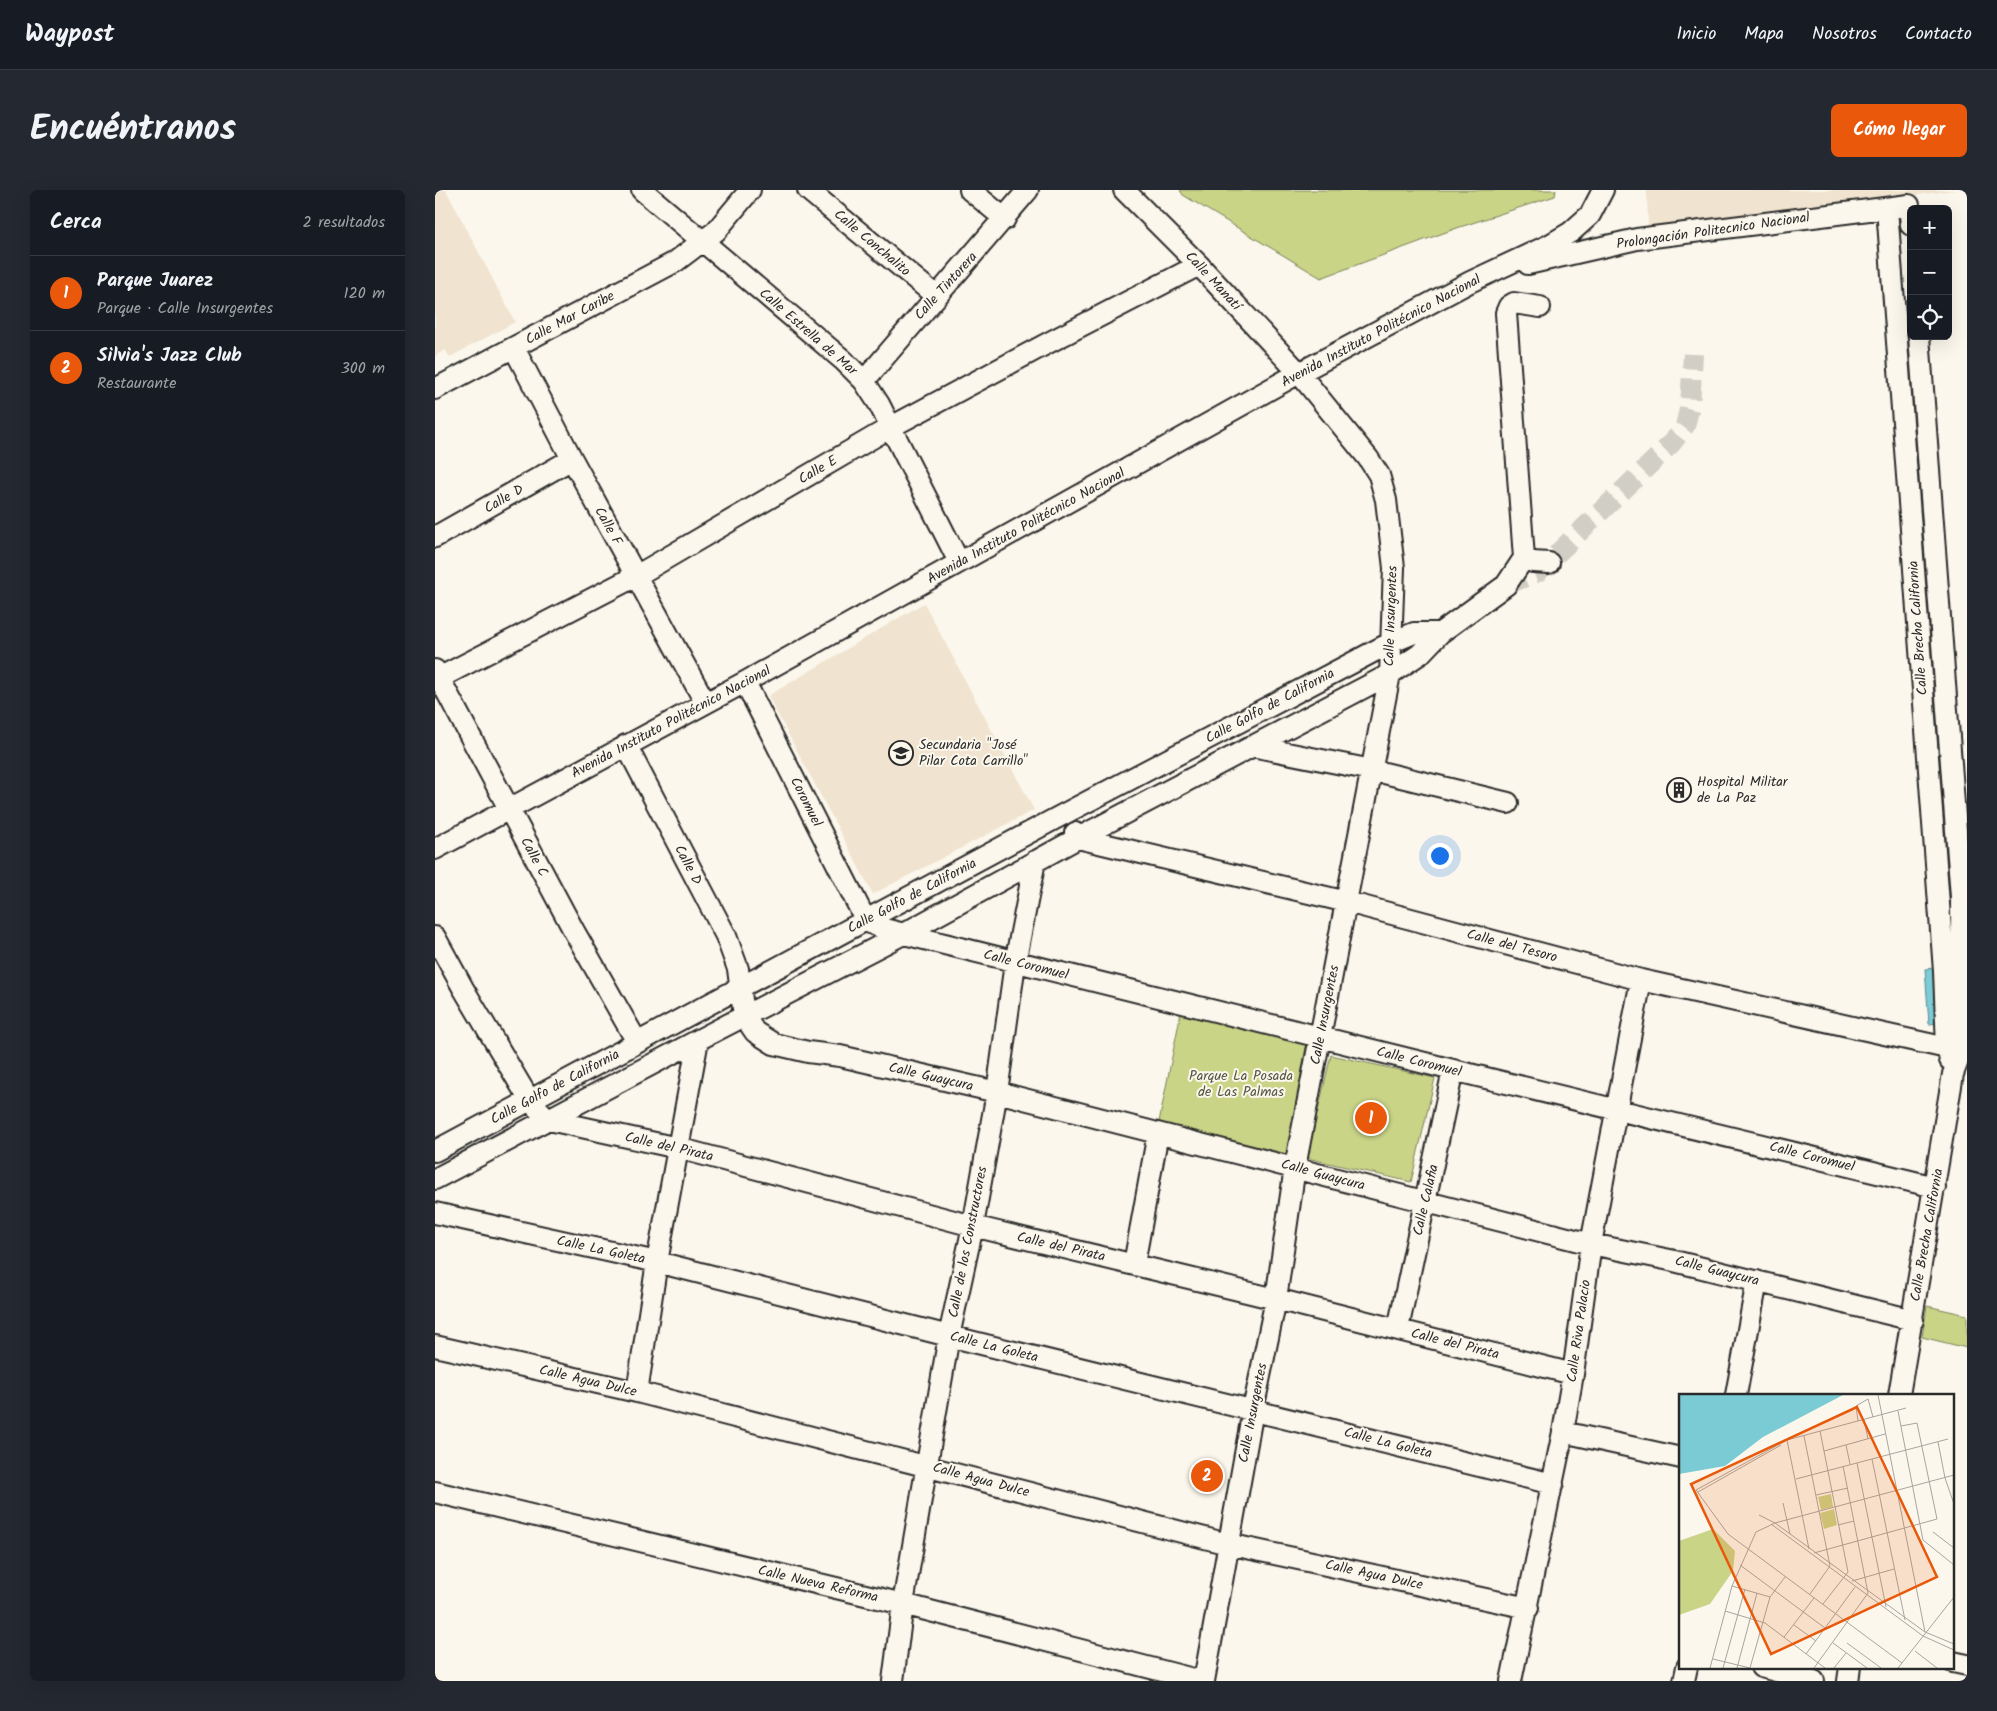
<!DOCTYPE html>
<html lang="es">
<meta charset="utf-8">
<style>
:root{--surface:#171b24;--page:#242831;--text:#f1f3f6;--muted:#9ea1a6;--line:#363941;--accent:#ea580c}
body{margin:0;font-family:Kalam,sans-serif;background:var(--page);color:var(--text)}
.controls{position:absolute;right:15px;top:15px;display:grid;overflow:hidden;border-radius:8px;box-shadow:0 5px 20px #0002}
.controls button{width:45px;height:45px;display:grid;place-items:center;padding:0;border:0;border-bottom:1px solid var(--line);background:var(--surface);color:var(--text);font:25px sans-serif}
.you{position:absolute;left:1004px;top:665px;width:18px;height:18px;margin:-12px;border:4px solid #fff;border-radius:50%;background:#1a73e8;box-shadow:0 0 0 8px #1a73e833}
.badge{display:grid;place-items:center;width:32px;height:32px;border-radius:50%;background:var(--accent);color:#fff;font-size:16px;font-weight:700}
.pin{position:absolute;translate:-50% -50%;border:2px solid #fff;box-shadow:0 1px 5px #0006}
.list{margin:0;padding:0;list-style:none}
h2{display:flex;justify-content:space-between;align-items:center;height:65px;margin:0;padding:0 20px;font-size:21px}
h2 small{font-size:16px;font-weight:400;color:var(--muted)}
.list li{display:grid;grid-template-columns:32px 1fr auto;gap:15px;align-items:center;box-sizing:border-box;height:75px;padding:0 20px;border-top:1px solid var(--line)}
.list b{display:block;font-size:19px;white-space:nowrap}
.list p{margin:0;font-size:16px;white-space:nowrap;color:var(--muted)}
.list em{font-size:16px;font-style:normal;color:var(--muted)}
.icon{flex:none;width:28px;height:28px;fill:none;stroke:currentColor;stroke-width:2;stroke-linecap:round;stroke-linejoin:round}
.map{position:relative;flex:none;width:1532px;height:1491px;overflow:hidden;border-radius:8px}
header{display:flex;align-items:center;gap:30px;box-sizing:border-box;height:70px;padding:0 25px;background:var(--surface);border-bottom:1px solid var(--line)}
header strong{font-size:24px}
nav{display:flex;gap:28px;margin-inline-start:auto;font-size:18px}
.intro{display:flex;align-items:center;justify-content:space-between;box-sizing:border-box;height:120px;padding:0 30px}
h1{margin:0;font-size:35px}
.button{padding:12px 22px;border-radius:8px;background:var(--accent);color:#fff;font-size:18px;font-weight:700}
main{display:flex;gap:30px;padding:0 30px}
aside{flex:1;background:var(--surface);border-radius:8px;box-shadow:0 5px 20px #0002}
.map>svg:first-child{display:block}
</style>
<header>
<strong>Waypost</strong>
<nav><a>Inicio</a><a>Mapa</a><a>Nosotros</a><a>Contacto</a></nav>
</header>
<div class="intro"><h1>Encuéntranos</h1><a class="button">Cómo llegar</a></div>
<main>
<aside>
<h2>Cerca<small>2 resultados</small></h2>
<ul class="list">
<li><span class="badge">1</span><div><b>Parque Juarez</b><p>Parque · Calle Insurgentes</p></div><em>120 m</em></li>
<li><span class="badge">2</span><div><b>Silvia's Jazz Club</b><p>Restaurante</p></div><em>300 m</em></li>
</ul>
</aside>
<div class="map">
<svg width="1532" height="1491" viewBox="0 0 1532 1491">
<rect width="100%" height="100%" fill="#fbf7ec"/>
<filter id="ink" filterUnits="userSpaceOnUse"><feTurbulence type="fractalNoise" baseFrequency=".02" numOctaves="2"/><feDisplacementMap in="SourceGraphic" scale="10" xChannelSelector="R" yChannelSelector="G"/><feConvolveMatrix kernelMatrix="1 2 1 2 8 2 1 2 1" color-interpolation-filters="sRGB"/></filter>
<g filter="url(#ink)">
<!-- built -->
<path fill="#f0e3cf" d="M0 0H11L80 132 15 167 10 160 0 166Z
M1212 0H1522L1213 39Z
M489 413 599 620 438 704 333 506Z"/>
<!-- green -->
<path fill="#c9d487" stroke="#7a8059" d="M745 0H1121L1120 6 1022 38 886 88 748 5Z
M746 822 872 851 852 964 724 932Z
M896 865 1000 888 976 992 872 968Z
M1492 1116 1532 1125V1158L1487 1147Z"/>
<!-- water -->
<path fill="#7bcbd5" stroke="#5b8b91" d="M1500 778 1504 833 1494 834 1490 779Z"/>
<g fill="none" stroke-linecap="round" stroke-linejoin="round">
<!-- minor-tunnel -->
<path stroke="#d1cec5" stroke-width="20" stroke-dasharray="20 10" stroke-linecap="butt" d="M1071 395 1103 382 1237 253 1250 236 1255 216 1258 164"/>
<defs>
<path id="minor" d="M207 0 408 170 429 191 444 214 524 372
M373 0 501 106
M535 0 570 29
M689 0 764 75 864 183 933 268 944 285 951 310 959 378 955 484 860 977 841 1109 818 1220 769 1491
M1452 18 1509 781 1512 858 1515 870
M1093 74 1202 49 1474 15 1476 35
M79 158 137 269 270 512
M429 191 593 0
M0 199 240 72 281 41 315 0
M0 347 137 269
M1089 368 1098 372 1114 373
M0 480 139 741 202 852
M4 488 201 386 456 237 613 153 764 75
M310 492 431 731 449 739 1018 880 1500 997
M191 555 291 746 303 779 309 826 320 842 339 854 373 862 405 866 562 902 1156 1054 1235 1070 1478 1130
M817 556 937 580 1073 613
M640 643 643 648 912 712 1206 790 1512 858 1527 860
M0 659 310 492 864 183 1035 92 1114 55 1136 42 1155 25 1168 0
M0 747 28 798 95 911 114 930 243 958 538 1036 841 1109 1138 1184
M0 961 629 624 955 453 979 443H1005
M0 989 263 850 468 744 643 648 955 484 985 464 1005 443 1071 395 1089 368 1071 123 1074 116 1079 113 1105 117
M0 1023 222 1072 514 1146 1118 1294
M699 1074 723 943
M963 1139 1018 880
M0 1156 202 1202 793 1354 1093 1418
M202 1202 222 1072 263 850
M1301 1205 1322 1091
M1464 1205 1518 884 1527 860 1526 707 1484 146
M1128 1242 1246 1268
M0 1302 468 1414 766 1491
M1518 1472 1532 1475
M1326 1477 1379 1491
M458 1491 468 1414 514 1146 538 1036 562 902 580 773 600 671
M1076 1491 1128 1242 1138 1184 1156 1054 1206 790
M1249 1491 1252 1477
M1413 1491 1415 1477"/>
</defs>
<!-- minor casing -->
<use href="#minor" stroke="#2b2b2b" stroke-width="24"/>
<!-- minor -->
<use href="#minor" stroke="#fbf7ec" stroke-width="20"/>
</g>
</g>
<!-- icons -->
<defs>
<symbol id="school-ring" viewBox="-11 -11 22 22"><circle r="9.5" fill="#fbf7ec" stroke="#2b2b2b" stroke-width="1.5"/><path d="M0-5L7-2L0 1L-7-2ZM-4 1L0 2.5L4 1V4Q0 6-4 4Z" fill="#2b2b2b"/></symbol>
<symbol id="building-ring" viewBox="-11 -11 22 22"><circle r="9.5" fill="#fbf7ec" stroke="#2b2b2b" stroke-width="1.5"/><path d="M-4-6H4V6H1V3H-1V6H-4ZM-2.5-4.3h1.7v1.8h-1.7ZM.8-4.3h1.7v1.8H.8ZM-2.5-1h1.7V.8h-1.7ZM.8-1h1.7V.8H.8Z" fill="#2b2b2b"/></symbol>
</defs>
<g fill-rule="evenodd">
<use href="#school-ring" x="452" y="549" width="28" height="28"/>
<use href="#building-ring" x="1230" y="586" width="28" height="28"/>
</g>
<g text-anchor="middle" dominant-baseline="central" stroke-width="4" stroke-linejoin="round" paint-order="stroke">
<!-- street labels -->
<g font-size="14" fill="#2b2b2b" stroke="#fbf7ec">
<text transform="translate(1278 41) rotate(-8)">Prolongación Politecnico Nacional</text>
<text transform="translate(437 53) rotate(40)">Calle Conchalito</text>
<text transform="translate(778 91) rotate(47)">Calle Manatí</text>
<text transform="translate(511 96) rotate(-48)">Calle Tintorera</text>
<text transform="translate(135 128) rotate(-28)">Calle Mar Caribe</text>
<text transform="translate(946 141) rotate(-28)">Avenida Instituto Politécnico Nacional</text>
<text transform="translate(373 142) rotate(41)">Calle Estrella de Mar</text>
<text transform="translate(383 280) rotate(-30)">Calle E</text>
<text transform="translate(69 309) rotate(-30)">Calle D</text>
<text transform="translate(173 336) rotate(61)">Calle F</text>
<text transform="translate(591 336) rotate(-29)">Avenida Instituto Politécnico Nacional</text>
<text transform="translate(956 426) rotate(-88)">Calle Insurgentes</text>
<text transform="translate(1483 438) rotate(-94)">Calle Brecha California</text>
<text transform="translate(835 516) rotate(-28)">Calle Golfo de California</text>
<text transform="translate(236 532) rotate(-28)">Avenida Instituto Politécnico Nacional</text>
<text transform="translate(371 612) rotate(63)">Coromuel</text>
<text transform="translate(99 667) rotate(62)">Calle C</text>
<text transform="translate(253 675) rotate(62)">Calle D</text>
<text transform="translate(477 706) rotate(-28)">Calle Golfo de California</text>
<text transform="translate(1077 756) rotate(15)">Calle del Tesoro</text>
<text transform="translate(591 775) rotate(14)">Calle Coromuel</text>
<text transform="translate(890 825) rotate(-79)">Calle Insurgentes</text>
<text transform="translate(984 872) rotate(14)">Calle Coromuel</text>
<text transform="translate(496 887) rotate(13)">Calle Guaycura</text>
<text transform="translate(120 897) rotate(-28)">Calle Golfo de California</text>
<text transform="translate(234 957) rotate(13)">Calle del Pirata</text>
<text transform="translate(1377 967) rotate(14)">Calle Coromuel</text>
<text transform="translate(888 985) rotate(15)">Calle Guaycura</text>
<text transform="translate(991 1010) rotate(-77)">Calle Calafia</text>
<text transform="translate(1492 1045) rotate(-80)">Calle Brecha California</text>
<text transform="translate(533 1052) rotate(-79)">Calle de los Constructores</text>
<text transform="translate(626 1057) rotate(13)">Calle del Pirata</text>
<text transform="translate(166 1060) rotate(12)">Calle La Goleta</text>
<text transform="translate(1282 1081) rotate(14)">Calle Guaycura</text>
<text transform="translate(1144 1141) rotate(-82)">Calle Riva Palacio</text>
<text transform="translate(1020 1154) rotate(14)">Calle del Pirata</text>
<text transform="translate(559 1157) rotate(14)">Calle La Goleta</text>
<text transform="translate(153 1191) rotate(13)">Calle Agua Dulce</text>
<text transform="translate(818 1223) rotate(-79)">Calle Insurgentes</text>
<text transform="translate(953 1253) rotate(14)">Calle La Goleta</text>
<text transform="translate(546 1290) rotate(15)">Calle Agua Dulce</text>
<text transform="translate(939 1385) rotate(12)">Calle Agua Dulce</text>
<text transform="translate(383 1394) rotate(13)">Calle Nueva Reforma</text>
</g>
<!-- poi labels -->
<g font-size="14" fill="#2b2b2b" stroke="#fbf7ec" text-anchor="start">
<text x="484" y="555">Secundaria "José<tspan x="484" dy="16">Pilar Cota Carrillo"</tspan></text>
<text x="1262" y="592">Hospital Militar<tspan x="1262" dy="16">de La Paz</tspan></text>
</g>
<!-- park labels -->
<g font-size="14" fill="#525542" stroke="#fbf7ec">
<text x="806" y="886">Parque La Posada<tspan x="806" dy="16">de Las Palmas</tspan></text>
</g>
</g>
<!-- overview -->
<g transform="translate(1244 1204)">
<rect width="275" height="275" fill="#fbf7ec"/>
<path d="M152 100 154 113 142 116 139 103ZM155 115 158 131 145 135 141 119ZM34 135 56 157 54 177 31 210 0 221V147Z" fill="#c9d487"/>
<path d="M0 1H164L84 43 46 72 0 80Z" fill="#7bcbd5"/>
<path fill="none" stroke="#a8a59f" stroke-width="1" d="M199 1 246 238M219 17 244 146 275 171M185 26 189 45M179 27 177 12 189 5 194 23M141 37 169 178 144 210M125 42 151 172 131 200M108 46 130 155M259 48 266 84 275 110M167 51 171 70M145 57 206 40M193 65 226 226M178 69 207 213M117 85 269 45M19 98 102 51M137 101 169 94M104 109 111 140M80 121 96 129 246 238M92 130 244 242M159 131 175 127M254 138 275 154M135 159 258 125 238 29 222 32M61 171 146 234M173 187 215 175M53 192 91 203M46 217 86 229 146 274M115 231 137 247M246 238 275 250M244 242 275 256M105 243 135 204M154 249 188 274M168 249 202 274M236 257 258 274M127 260 176 193M34 265 71 274M223 269 49 140 17 96 108 46 227 14M31 274 53 192 77 138 96 129 275 81M44 274 66 195M58 274 78 199M71 274 91 203 106 183M135 274 189 199 164 72M155 274 167 259M219 274 275 203"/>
<path fill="#e8590c" fill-opacity="0.15" stroke="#e8590c" stroke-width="2.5" d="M178 13 258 183 92 260 12 90Z"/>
<rect width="275" height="275" fill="none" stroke="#2b2b2b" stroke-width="2.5"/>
</g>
</svg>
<div class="controls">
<button>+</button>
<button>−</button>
<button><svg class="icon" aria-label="locate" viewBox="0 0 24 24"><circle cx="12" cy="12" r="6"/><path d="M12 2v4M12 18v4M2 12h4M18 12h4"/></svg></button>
</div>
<div class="you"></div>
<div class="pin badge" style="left:936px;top:928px">1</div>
<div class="pin badge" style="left:772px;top:1286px">2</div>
</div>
</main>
